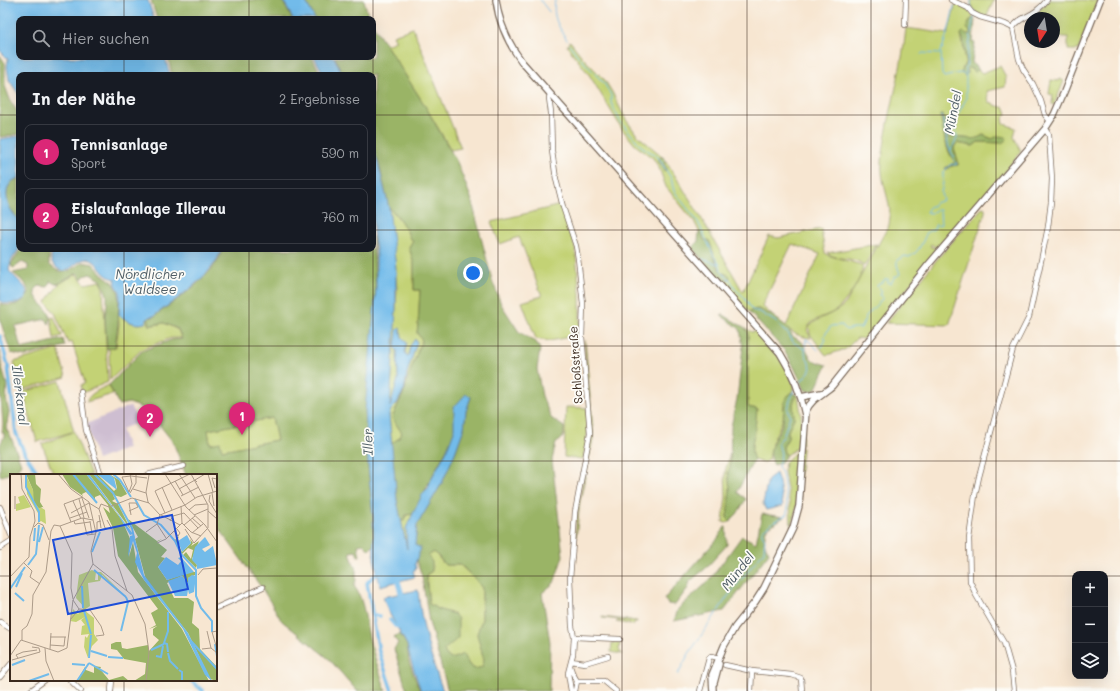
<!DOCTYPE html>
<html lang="de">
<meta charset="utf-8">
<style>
:root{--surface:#171b24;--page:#20242c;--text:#f1f3f6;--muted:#9ea1a6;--line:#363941;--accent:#db2777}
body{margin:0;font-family:Mali,sans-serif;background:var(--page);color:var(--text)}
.controls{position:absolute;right:12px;bottom:12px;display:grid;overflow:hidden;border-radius:8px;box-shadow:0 4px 16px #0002}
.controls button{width:36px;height:36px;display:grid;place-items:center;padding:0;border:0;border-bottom:1px solid var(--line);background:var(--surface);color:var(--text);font:20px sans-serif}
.compass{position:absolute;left:1024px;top:12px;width:36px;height:36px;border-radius:50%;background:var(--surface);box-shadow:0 4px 16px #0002;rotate:192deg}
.you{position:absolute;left:473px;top:273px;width:14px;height:14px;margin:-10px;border:3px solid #fff;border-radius:50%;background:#1a73e8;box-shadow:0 0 0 6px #1a73e833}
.badge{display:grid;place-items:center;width:26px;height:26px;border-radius:50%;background:var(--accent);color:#fff;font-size:13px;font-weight:700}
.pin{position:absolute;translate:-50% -33px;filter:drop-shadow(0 1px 2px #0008)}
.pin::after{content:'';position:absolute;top:21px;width:14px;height:12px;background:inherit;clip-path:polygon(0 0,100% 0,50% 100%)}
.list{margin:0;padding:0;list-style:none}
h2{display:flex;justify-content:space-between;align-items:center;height:52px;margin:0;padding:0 16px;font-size:17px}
h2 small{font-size:13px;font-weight:400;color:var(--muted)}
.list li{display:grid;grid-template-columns:26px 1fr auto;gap:12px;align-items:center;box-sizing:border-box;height:56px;margin:0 8px 8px;padding:0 8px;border:1px solid var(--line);border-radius:8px}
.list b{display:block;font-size:15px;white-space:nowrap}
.list p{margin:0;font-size:13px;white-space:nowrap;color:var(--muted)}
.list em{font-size:13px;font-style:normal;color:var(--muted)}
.icon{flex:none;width:22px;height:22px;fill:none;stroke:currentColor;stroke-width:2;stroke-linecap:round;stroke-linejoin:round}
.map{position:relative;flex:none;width:1120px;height:691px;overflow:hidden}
.search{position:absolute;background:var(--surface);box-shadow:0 4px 16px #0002;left:16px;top:16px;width:360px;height:44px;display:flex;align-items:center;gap:10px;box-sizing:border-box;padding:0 14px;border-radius:8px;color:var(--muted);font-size:15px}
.panel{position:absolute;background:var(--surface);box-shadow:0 4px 16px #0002;left:16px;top:72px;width:360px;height:180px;border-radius:8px}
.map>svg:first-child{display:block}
</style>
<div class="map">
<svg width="1120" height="691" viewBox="0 0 1120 691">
<rect width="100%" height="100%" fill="#fdfcf7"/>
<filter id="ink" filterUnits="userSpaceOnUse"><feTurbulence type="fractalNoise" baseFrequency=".025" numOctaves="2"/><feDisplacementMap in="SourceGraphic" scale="8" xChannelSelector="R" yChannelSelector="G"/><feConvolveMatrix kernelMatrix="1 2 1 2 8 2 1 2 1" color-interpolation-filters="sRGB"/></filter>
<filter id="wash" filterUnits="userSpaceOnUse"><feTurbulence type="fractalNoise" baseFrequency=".012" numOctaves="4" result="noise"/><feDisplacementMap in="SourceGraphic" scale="16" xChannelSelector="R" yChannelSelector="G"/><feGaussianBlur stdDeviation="0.9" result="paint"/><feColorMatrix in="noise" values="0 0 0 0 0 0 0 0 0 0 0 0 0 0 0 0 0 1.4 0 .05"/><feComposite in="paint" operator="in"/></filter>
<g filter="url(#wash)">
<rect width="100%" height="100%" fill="#f7e6d1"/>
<!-- industrial -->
<path fill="#cebed1" d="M130 406 136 417 135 424 121 429 128 448 97 460 86 424Z"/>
<!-- green -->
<path fill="#c3d274" stroke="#7f7e49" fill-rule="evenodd" d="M971 0H994L986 18C976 13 972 12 971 0Z
M1049 0H1098L1078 50H1068V37H1054V18H1036L1040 14 1037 12Z
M956 3 961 5 973 15 972 16 974 18 970 20V35L961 34 966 61 962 69 968 67 975 72 977 69 982 73 1000 66 1006 77 1005 87 987 91 989 102 993 103 994 105 1005 108 1007 114 1003 118 1004 124 1016 128 1014 137 1021 151 1002 176 939 249 931 244 930 246 936 249 937 251 866 339 857 338 846 349 827 355 825 354 810 334 809 327C817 317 835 315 846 303L889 225C894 203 879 183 882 161 887 116 902 73 906 28L948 34ZM946 128 948 138C953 138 959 137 965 138 972 139 976 140 983 135L1002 143 978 142 973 146 957 143 954 147C954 154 959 158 958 165L951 166 955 162C949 155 941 137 946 128Z
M413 28 461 148 451 150 424 104 386 45 396 41 393 35Z
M570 41 583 58 604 79 612 92 625 118 637 135 662 156 660 157 664 163 666 161 699 214 743 292 769 236 778 238 821 229 825 253 827 255 862 265C865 276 844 305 835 311 827 316 812 319 808 327 806 331 809 334 811 338 800 337 793 334 786 326L820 254 792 244 762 306 773 316 759 309 749 312 722 282 724 279 723 273 720 270 717 262 704 240 702 234 699 231 694 221 666 187 659 168 653 158 635 145 622 129 590 76 567 46Z
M1059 79 1064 81 1054 105 1052 104 1053 95 1049 94 1051 80 1058 81Z
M561 205 575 247 580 294V332L578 335 550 341 536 339 522 302 542 296 519 237 500 244 491 222Z
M983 207 985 208V212L949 325 886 323 939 257Z
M389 208C398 216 406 227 410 239L413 240 409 247 414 264V290H420C419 305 419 319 417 333L422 340 407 380 405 390 392 418 402 433 399 438 391 444 389 414 391 410 396 405 404 390 407 373 417 342 410 346 409 356H407L405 352V348L401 332 397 350 398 379 391 407H390L397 289Z
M877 244 864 266C858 256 836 261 827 253Z
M76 274 85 284 101 281 103 289 108 382 82 393 81 385 85 383 72 342 68 343 55 313 46 302 59 284Z
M118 312C123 321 135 326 145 323L148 318 149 326 164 323 178 330 181 338H171L142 349 110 380 109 348 116 347 119 324Z
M54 317 62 336 54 338 51 318Z
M745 328 752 332 758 331 782 360 794 384 792 393 786 397 784 403 783 419 772 443 769 459 763 463 754 460C749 450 753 438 755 428 756 422 756 415 757 409L748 407V333Z
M585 340 593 430V439L580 501 575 548 576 523 579 501 591 437 584 341Z
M58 349 66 377 22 390 14 362Z
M60 381 74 432 91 475H54L42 444 72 432 37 442 23 392Z
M109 385 113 394 86 402C90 393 100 389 109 385Z
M798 395C801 412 803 427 802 444L787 455 784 453 783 447 788 438V431L794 418 793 404 795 398Z
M566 407 587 408V431L589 432 587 435 583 459 564 457Z
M272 418 277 440 222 450 210 444 208 430Z
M800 448H802L796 508 791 527 790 505 784 471 785 462Z
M730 453V469L728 472 730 489 727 518 730 521 726 523 723 522 726 497 725 472Z
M414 514 406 529 409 554 400 520 404 521 406 515Z
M434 552 445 565H460L476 580 482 588V619L477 634 484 660 482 667 475 669 469 665 463 655 451 659 446 655 443 650 454 614 440 610 429 604 426 575 432 571 428 556Z
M602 617 637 621V622H634V625L616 622 617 621H630L602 618Z
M612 643H620L619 650 622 654 611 652Z"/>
<!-- forest -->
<path fill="#9ab466" stroke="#6a6f42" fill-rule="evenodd" d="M151 0H282L292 19H157Z
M305 0H364L369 19H315Z
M974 18 975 19 973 42 975 43 972 62 977 69 975 73 972 69 968 68 967 69V74L965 76 961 73 966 61 963 40 961 34 963 32 970 35V32L967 28 970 20Z
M373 25 424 104 457 162 471 198 492 280 501 304 519 332 536 342 540 349 537 369 542 396 551 418 564 427C564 435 564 439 556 443L552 460 563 556 554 583 542 593 550 642 549 691H448L429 622 422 576 416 560 420 548 415 545 417 525 442 483 455 453 464 428 466 411 471 397 454 407C454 415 456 425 454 432 449 448 439 462 432 477 425 489 420 502 414 514L406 515 404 521 400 520 397 500 391 444 399 438 402 433 392 418 405 390 407 380 422 340 417 333C419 319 419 305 420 290H414V264L409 247 413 240 410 239 407 231 396 214 389 208 378 161 373 148V75H343L335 57H373ZM434 552 439 557 445 565H461L476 580 482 588V619L477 634 484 660 482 667 475 669 469 665 464 654 451 659 446 655 444 650 458 638V619L454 614 440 610 429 604 426 575 432 571V562L428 556Z
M0 55 5 63V86L11 102 19 114V134L0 137Z
M168 57H312L321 75H172Z
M941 115H943L948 138C961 135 972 143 983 135L992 139 998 136 1006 137 1007 139 1002 143 978 142 973 146 957 143 954 147C954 154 959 158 958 165L951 166 946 170 945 168 955 162C947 152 941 128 941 115Z
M662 156 666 161 664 163 667 169 664 171 658 160Z
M19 178V219C6 211 3 195 11 182Z
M699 231 702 234 704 240H709L714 254 713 256 720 270 723 273 729 275 730 278 728 280H724L722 282 692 248 698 241Z
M373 236 376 289 366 439 368 465 373 517 374 545 369 550 364 544 358 545 360 556H358L356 551 350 552 354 565 356 566V580L354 586C365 599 366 629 371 646 376 661 381 676 386 691H357L329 659 282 621 263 590 216 524V475H186L173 442 154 418 140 407 129 403 119 405 109 385 142 351 171 340 182 339 178 329 164 323 150 325 148 318 153 317C172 303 219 273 222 249H373ZM272 418 277 440 222 450 220 442 210 444 208 430Z
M21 249H36L37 252 40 253 45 249H52L49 255V264C62 277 69 272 82 262L93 264 103 275 113 282 119 293 118 324 115 347 107 349 105 316 107 304V295L101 280 90 274 84 276 82 279 77 273 60 283 55 284 50 281 48 287 39 286 35 290C34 304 55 308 49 324L46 319 15 326 21 349 63 339 65 346 25 356 11 353 0 320V303C10 309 26 303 29 292L25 283 13 273 28 270V265L22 262 14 268 12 267 11 264Z
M756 309H759L773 316 786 326 790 331 792 336 802 342 812 360 827 365 815 390 810 392 805 390 794 367 785 351 749 312Z
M722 314 745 328 748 332V407L757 409C756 415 756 422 755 428 754 438 749 450 754 460L737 492 746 499 737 514 730 521 727 518 730 489 728 472 730 469 731 427 737 399 743 347 740 329 722 316Z
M0 351 2 368 7 386 6 399 9 412 6 429 11 437 21 464 16 471 2 476 0 475V445L4 436V433L2 432 3 424 0 388Z
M792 393 798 395 795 398 793 404 794 418 788 431V438L783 447 784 453 787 455 780 463 774 465C764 446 779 437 783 421 785 411 781 398 792 393Z
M762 514 784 517 766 529 764 542 769 553 724 611 674 621 678 609 709 581 742 536 756 543Z
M725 527H726L727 545 705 569 690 581 688 588 675 605 668 604 664 599 718 538Z
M400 634 407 645 409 662 420 691H407L394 649 398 643 393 637Z"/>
<!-- water -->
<path fill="#72bbea" stroke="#567284" d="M0 0H148L154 19H19V57H165L170 75H19V95L9 80 7 67 8 59 0 51Z
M283 0H305L315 19H293Z
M314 57H334L343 75H324Z
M19 136V178C0 183 6 210 19 219V249L11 261 9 270C14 280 43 294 16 303 10 304 5 304 0 301V139Z
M373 147 378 162 389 208 396 268V309L390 407 398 379 397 350 395 348 397 330 400 328 402 337 407 343 405 352 407 356 409 355 410 346 415 339 417 342 407 373 404 390 396 405 391 410 389 415 397 500 407 549 406 528 422 495 428 488 431 479 446 452 454 431V407L466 394 471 397 466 411 464 428 455 453 442 483 417 525 415 545 421 548 415 564 416 569 413 571 415 577 380 586 374 559 373 517 368 465 365 410 376 289V251L373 232Z
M54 249H221C217 273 173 301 154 316L149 317 145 323C134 326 128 321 119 315L120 292 116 285 115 279C112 278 108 277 106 275 99 270 98 261 88 259 75 258 68 280 55 266 49 260 51 256 54 249Z
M776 473 779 482 783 506 766 510 763 504 767 483 768 479Z
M418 590C421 624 431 659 443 691H421L411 662 407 645 388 611 383 597Z"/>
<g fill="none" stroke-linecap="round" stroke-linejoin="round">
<!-- stream -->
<path stroke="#72bbea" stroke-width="1" d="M540 0 550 13
M555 0C552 18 558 25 567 40
M971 0V7L975 12
M569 44 578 56 604 83 611 95V103L620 121 641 146 658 157 671 178 674 191 698 222 714 256 720 265 721 271 731 281 735 289 744 297 752 310 760 312 776 322 784 331 788 333 793 342 804 349
M921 54 923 53 940 54
M954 74 961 73 965 75
M952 75 944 77 942 74 941 52 949 28 954 6
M951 150 957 138 956 125 958 114 966 99V68L973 20 975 17
M702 259 719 264
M821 347 824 343 826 339 824 336 831 326 842 325 846 330 853 328H861L866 316 882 299V296L879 295 881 291 877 286 879 284 883 283V281L886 279H888V283H891L894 278 900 274 897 265V260L905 256 909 257C919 253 923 241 927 232L934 229 936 224 939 226 941 224 940 210H936L931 213 926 212 930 206H933L935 203 943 200 941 193 943 183V172L951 164 955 165 957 164 953 160 954 157 949 148 942 116
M798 385 809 372 811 368 805 353 806 339 809 341 818 350
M678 674 688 655 728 596 764 551 765 539 762 534V531L773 522 786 515 788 509 782 473 778 467 781 454 778 442 783 437 790 416 788 410 790 400 795 389"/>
<!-- canal -->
<path stroke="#72bbea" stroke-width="3.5" d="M0 336 8 366 16 433 24 452 39 475
M378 571C376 576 370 578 367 583L379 652 392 691
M373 615 380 616
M390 620 395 626 400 627
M190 680 203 691"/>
<!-- river -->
<path stroke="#72bbea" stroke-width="5.5" d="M396 575 403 599"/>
</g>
</g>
<g filter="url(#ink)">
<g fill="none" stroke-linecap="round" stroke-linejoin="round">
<defs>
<path id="minor" d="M951 0 968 8 972 13 980 17 1005 24 1013 28
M1047 0C1044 4 1040 8 1036 11 1028 17 1017 19 1013 28L1019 59 1023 69 1033 84 1041 101 1045 115 1050 121
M905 25 906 0
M550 94 549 98 551 113 552 151 556 179 563 207 576 246 578 258 583 304 582 337 590 433 575 512 573 543 570 578 572 626 574 637 573 654 568 673 571 691
M81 392 86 430 101 475
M147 475 184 466
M0 507 11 535
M0 548 11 541
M216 608 263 587
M0 622 11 629
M574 637 620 639
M571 661 585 663 608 656
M725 665 752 671 792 675 801 678 802 691
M570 666 572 672 577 681
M0 677 11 664
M70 680 81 691
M577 681H604L616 691
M30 691 45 680
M111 691 112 680
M575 691 577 681
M700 691 709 658 711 656 719 658
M751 691 752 671
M1014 691 1012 671 1004 643 976 595 970 581 969 539 975 495 979 477 1013 349 1029 317 1042 256 1048 227 1051 202 1052 179 1049 135 1045 129"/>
<path id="major" d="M496 0C499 24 508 43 522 62L780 353C792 372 801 393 805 415
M801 397 821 393
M714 683 719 664
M713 691 712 675 724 646 735 627 755 602 764 588 793 528 799 506 806 411C811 399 823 394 832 386L929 264 1045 129 1054 115 1064 92 1100 0"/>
</defs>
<!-- minor casing -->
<use href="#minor" stroke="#7d6c5d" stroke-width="6"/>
<!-- major casing -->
<use href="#major" stroke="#7d6c5d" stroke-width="8"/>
<!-- minor -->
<use href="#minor" stroke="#fff" stroke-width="4.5"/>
<!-- major -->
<use href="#major" stroke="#fff" stroke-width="5.5"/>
</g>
</g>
<!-- grid -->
<path fill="none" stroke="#3b2a1e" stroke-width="1" stroke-opacity="0.55" d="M124 0V19M249 0V19M373 0V691M498 0V691M622 0V691M747 0V691M871 0V691M996 0V691M124 57V75M249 57V75M0 115H19M373 115H1120M0 230H19M373 230H1120M124 249V475M249 249V691M0 346H1120M0 461H1120M0 576H11M216 576H1075M1105 576H1120M124 680V691"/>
<g text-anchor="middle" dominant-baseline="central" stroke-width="3.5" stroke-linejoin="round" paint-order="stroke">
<!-- street labels -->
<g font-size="12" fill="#3b2a1e" stroke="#fdfcf7">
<text transform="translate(575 365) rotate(-94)">Schloßstraße</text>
</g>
<!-- water labels -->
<g font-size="13" font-style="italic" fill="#4e5d65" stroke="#fdfcf7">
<text transform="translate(952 112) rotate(-79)">Mündel</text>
<text x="150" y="273">Nördlicher<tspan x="150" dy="15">Waldsee</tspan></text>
<text transform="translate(21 395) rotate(83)">Illerkanal</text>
<text transform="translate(367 442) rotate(-91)">Iller</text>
<text transform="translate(737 571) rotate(-52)">Mündel</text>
</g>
</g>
<!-- overview -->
<g transform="translate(10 474)">
<rect width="207" height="207" fill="#f7e6d1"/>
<path d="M16 1 23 16 26 30 35 36 36 50 31 47 28 49 29 41 17 20ZM14 21 21 33 6 37V30L10 29 8 23ZM82 96 86 98 85 106H88V98H91L116 123 92 101 90 107 78 109 80 132 74 136 84 144V160L88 166 82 172 78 184 74 173 75 162 77 164 79 160 71 161 72 152 75 151 71 146 75 143 66 148 60 147 63 135 68 140 74 133 66 124 69 101Z" fill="#c3d274"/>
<path d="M16 0H25L26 10 31 15 30 28 35 36 33 33 29 34 24 28 23 16ZM52 0H76L112 46 121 67 119 83 123 68 128 98 172 155 199 207H124L135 200 136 189 114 185 107 176 101 175V170L106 168H111L112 174 117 175 138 171 139 177 149 166 143 161V155L147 152 139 155 146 151 141 139 148 135 108 82 103 54 93 33 100 39 98 31 90 21 85 23V27L76 18 72 20 73 22 60 13ZM79 0H87L104 17 107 14 105 5 99 0 109 6 117 20 111 23 103 21 105 25 102 27 108 30 121 56ZM118 45 147 67 152 65 147 68 157 76 151 83 155 84 148 93 157 106 179 98H185V101L178 104V109L172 102 157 109 164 124H178L184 128 182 149 189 155 190 175 207 193V207L200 205 178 159 136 106 125 65 128 63ZM169 62 167 68 172 78 181 69 180 65 183 69 181 72 189 67 182 85 187 91 186 94 173 81 176 78 181 85 183 76 178 74 172 80 170 78 165 66ZM84 192 91 193 90 195 99 206 113 202 119 207H67L75 193 76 196 84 199Z" fill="#9ab466"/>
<path d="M76 0H79L123 60 120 61 107 39ZM87 0H99L104 4 107 16ZM124 61 134 101 178 159 202 207 195 201 173 155 134 106 125 88 127 79 123 67 118 83 120 62ZM177 61 181 69 172 78 168 67ZM195 63 200 71 192 75 195 78 203 72 207 91 187 95V91L182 86 185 73ZM156 83 168 91 171 87 168 84 171 83 184 98 157 106 148 93ZM182 101 186 102 184 118 179 120 178 116 177 122H165L158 107 172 102 178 109V104Z" fill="#72bbea"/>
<path fill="none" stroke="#72bbea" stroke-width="2" d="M16 0V13L29 38V48M63 0 87 29M84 0 103 19 122 54 124 64M103 0 110 6 121 23M125 25 134 41 151 51 165 67 171 80 186 96V122L191 134 202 147V158M24 67 25 54M29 68 33 53M82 78 90 58M18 91 26 80 29 51M84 96 116 123M72 112 73 134M6 113 12 99M0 115 15 93M5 119 14 127M74 137 81 160M158 138V157L154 169 157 170 158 178M111 157 118 128 116 123M181 167 207 195M205 170 207 182M141 176 154 170M81 177 97 182M158 179 160 187 168 195M146 182 151 183 153 172M98 183 113 184M79 184 81 161M79 189 98 200M62 190 75 191M2 191 15 186M169 196 172 198V207M19 207 39 200M67 207 79 189"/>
<path fill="none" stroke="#ac9b89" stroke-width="1" d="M48 0 61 15 79 28 86 59M155 0 176 33 195 51 207 68M169 0 185 24M181 0 198 31V54M198 0 203 18M121 2 137 4M165 7 173 21M187 8 185 6 195 0M152 13 162 36M205 14 202 4 207 5M123 15 136 19M169 15 185 6M119 18 112 3 121 2M119 18 122 10 120 0M120 19 126 9V0M202 19 204 32M200 21 199 27 207 40M5 22V35M171 22 189 13M72 24 79 44M69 25 74 44M63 27 71 45M138 28 136 18 139 1M138 28 150 41 175 31M79 29 89 35 91 30 99 33 122 24 139 29M119 29H126L128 33 119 37M119 29 121 41M175 31 187 23 207 17M89 35 95 54 101 55M179 36 185 31 197 30M198 37 207 45M61 39 79 29M155 39 145 17 180 0M89 41 91 54M151 41 170 51M184 41 198 35M60 44 77 38M73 44 77 61 85 60M182 44 191 52M97 46 102 55 105 82 117 117M64 47 65 50 80 48M80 47 82 60M160 47 163 42 174 39 188 54M61 48 54 30 73 23M172 49 181 58 191 62M147 50 156 64M174 51 185 42M50 52 62 79 61 114 63 125M50 52 72 44 83 46M24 53 28 49 33 51 39 66M175 55 184 69 197 55M87 57V48L91 47M164 57 168 62 170 59 167 55M86 58 81 77 83 90 122 121 135 150 139 178 136 207M136 58 147 50 150 41M182 59 193 50M147 69 156 65 172 49 171 32M14 89 22 97 20 103 30 110M188 101 193 95 207 94M0 103 19 83 20 63 25 47 24 37 12 15 11 0M63 126 69 135 80 136 91 152 94 161 86 162M61 145 69 135M197 157 201 174M207 157 202 158 207 175M40 163H56M12 166V156L17 152 22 140 23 121 36 98 41 57 44 51 50 52M40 171 54 172 55 163M35 174 36 187 44 207M40 175 41 159M192 175 201 174 207 179M0 182 11 166 48 178 57 174 63 126 83 90M8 184 6 181 13 178 27 176M2 186 30 178 29 174 22 173"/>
<path fill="#1d4ed8" fill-opacity="0.15" stroke="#1d4ed8" stroke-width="2" d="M162 41 178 115 58 140 43 66Z"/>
<rect width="207" height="207" fill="none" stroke="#3b2a1e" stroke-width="2"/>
</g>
</svg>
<div class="controls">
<button>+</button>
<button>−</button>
<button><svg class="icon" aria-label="layers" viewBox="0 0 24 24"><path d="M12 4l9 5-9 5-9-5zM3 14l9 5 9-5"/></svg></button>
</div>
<svg class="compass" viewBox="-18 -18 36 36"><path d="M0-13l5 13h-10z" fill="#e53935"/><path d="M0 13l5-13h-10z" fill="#9ea1a6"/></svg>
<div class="you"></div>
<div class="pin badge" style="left:242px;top:435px">1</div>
<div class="pin badge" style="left:150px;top:437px">2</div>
<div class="search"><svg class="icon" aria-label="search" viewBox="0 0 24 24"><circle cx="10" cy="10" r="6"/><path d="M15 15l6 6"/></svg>Hier suchen</div>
<section class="panel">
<h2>In der Nähe<small>2 Ergebnisse</small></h2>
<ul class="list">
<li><span class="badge">1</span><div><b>Tennisanlage</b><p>Sport</p></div><em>590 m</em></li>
<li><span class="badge">2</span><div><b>Eislaufanlage Illerau</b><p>Ort</p></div><em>760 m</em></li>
</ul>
</section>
</div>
